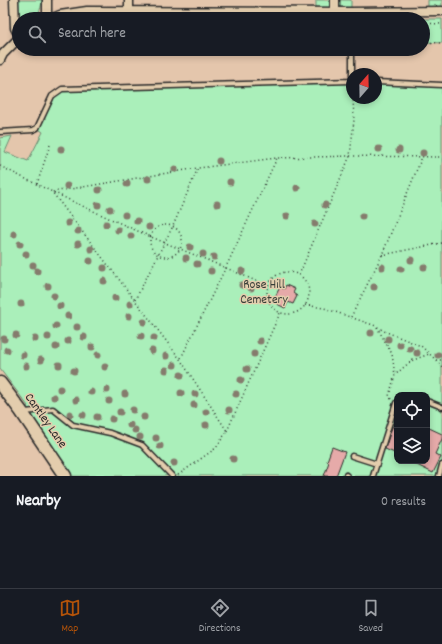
<!DOCTYPE html>
<style>
:root{--surface:#171b24;--page:#242831;--text:#f1f3f6;--muted:#9ea1a6;--line:#363941;--accent:#b45309}
body{margin:0;font-family:Dekko,sans-serif;background:var(--page);color:var(--text)}
.controls{position:absolute;right:12px;bottom:12px;display:grid;overflow:hidden;border-radius:8px;box-shadow:0 2px 6px #0003}
.controls button{width:36px;height:36px;display:grid;place-items:center;padding:0;border:0;border-bottom:1px solid var(--line);background:var(--surface);color:var(--text);font:20px sans-serif}
.compass{position:absolute;left:346px;top:68px;width:36px;height:36px;border-radius:50%;background:var(--surface);box-shadow:0 2px 6px #0003;rotate:20deg}
.list{margin:0;padding:0;list-style:none}
h2{display:flex;justify-content:space-between;align-items:center;height:52px;margin:0;padding:0 16px;font-size:17px}
h2 small{font-size:13px;font-weight:400;color:var(--muted)}
.icon{flex:none;width:22px;height:22px;fill:none;stroke:currentColor;stroke-width:2;stroke-linecap:round;stroke-linejoin:round}
.map{position:relative;flex:none;width:442px;height:476px;overflow:hidden}
.search{position:absolute;background:var(--surface);box-shadow:0 2px 6px #0003;left:12px;right:12px;top:12px;height:44px;display:flex;align-items:center;gap:10px;box-sizing:border-box;padding:0 14px;border-radius:22px;color:var(--muted);font-size:15px}
.sheet{height:112px;background:var(--surface)}
nav{display:flex;justify-content:space-around;align-items:center;box-sizing:border-box;height:56px;border-top:1px solid var(--line);background:var(--surface);font-size:11px;color:var(--muted)}
nav a{display:grid;justify-items:center;gap:2px}
nav .on{color:var(--accent)}
.map>svg:first-child{display:block}
</style>
<div class="map">
<svg width="442" height="476" viewBox="0 0 442 476">
<rect width="100%" height="100%" fill="#e4c6ac"/>
<filter id="ink" filterUnits="userSpaceOnUse"><feTurbulence type="fractalNoise" baseFrequency=".025" numOctaves="2"/><feDisplacementMap in="SourceGraphic" scale="8" xChannelSelector="R" yChannelSelector="G"/><feConvolveMatrix kernelMatrix="1 2 1 2 8 2 1 2 1" color-interpolation-filters="sRGB"/></filter>
<g filter="url(#ink)">
<!-- green -->
<path fill="#aaefba" stroke="#6a8d72" fill-rule="evenodd" d="M18 0H42C41 15 34 19 20 19L18 18Z
M316 0H351V12L316 11Z
M428 0H442V11H428Z
M423 19H442V43L423 42Z
M352 81V98H376V82L442 85V476H65L21 411 28 406 0 369V138L12 136 5 152 28 161 43 132 37 128 52 96 62 89ZM397 395H427V461H397Z"/>
<!-- building -->
<path fill="#e6aaa9" stroke="#2b2b2b" d="M286 285 295 289 293 293 297 296 293 304 288 302 285 308 277 304 279 299 275 297 280 287 284 289Z
M397 418V454L385 449 391 430Z
M427 427 442 434V439L435 454 441 457 433 473 409 461H427Z
M332 447 345 452 336 476H324L329 462 327 461Z"/>
<g fill="none" stroke-linecap="round" stroke-linejoin="round">
<defs>
<path id="service" d="M352 49V81
M376 82 442 85
M0 132 33 130 37 128 52 96 62 89 352 81
M427 401 442 407
M25 412 53 409 73 425 110 433 142 445 172 476
M352 456 377 464
M346 475 347 476
M373 476 396 403H397
M439 476 442 465"/>
<path id="minor" d="M14 0 15 28 19 36
M47 0V19
M129 11V0
M335 12V0
M50 19 60 15 87 11 351 12 442 11
M0 60 3 54 19 38"/>
<path id="secondary" d="M0 383 21 411 65 476"/>
</defs>
<!-- service casing -->
<use href="#service" stroke="#2b2b2b" stroke-width="7"/>
<!-- minor casing -->
<use href="#minor" stroke="#2b2b2b" stroke-width="11"/>
<!-- secondary casing -->
<use href="#secondary" stroke="#2b2b2b" stroke-width="15"/>
<!-- path -->
<path stroke="#2b2b2b" stroke-width="1.5" stroke-dasharray="1 3" stroke-linecap="butt" d="M423 23 442 24
M423 42 442 43
M0 166C49 191 99 214 149 236 189 253 228 268 267 286
M37 184 50 145
M150 241a16 16 0 1 1 32 0a16 16 0 1 1-32 0Z
M382 255 442 243
M267 293a21 21 0 1 1 42 0a21 21 0 1 1-42 0Z
M299 275 350 156 354 120 353 98
M135 300 173 226 198 168
M305 305 324 308 376 326 384 331 421 346 436 360H442
M351 317 382 255 422 157
M377 327 392 354 395 375
M181 358 226 267 277 158
M436 360 442 367
M391 399 389 396 395 375 411 361 429 354
M227 431 280 313
M178 475 216 448 227 431 180 359 52 192 198 168 277 158 350 156 442 157"/>
<!-- service -->
<use href="#service" stroke="#e3cdad" stroke-width="4"/>
<!-- minor -->
<use href="#minor" stroke="#e3cdad" stroke-width="8"/>
<!-- secondary -->
<use href="#secondary" stroke="#e3cdad" stroke-width="12"/>
</g>
<!-- trees -->
<g fill="#857c6d">
<circle cx="61" cy="149" r="3.5"/>
<circle cx="379" cy="149" r="3.5"/>
<circle cx="399" cy="150" r="3.5"/>
<circle cx="423" cy="153" r="3.5"/>
<circle cx="219" cy="161" r="3.5"/>
<circle cx="175" cy="169" r="3.5"/>
<circle cx="148" cy="179" r="3.5"/>
<circle cx="230" cy="182" r="3.5"/>
<circle cx="127" cy="184" r="3.5"/>
<circle cx="67" cy="186" r="3.5"/>
<circle cx="297" cy="188" r="3.5"/>
<circle cx="99" cy="190" r="3.5"/>
<circle cx="217" cy="204" r="3.5"/>
<circle cx="98" cy="205" r="3.5"/>
<circle cx="325" cy="205" r="3.5"/>
<circle cx="110" cy="209" r="3.5"/>
<circle cx="125" cy="215" r="3.5"/>
<circle cx="287" cy="216" r="3.5"/>
<circle cx="362" cy="216" r="3.5"/>
<circle cx="137" cy="221" r="3.5"/>
<circle cx="68" cy="223" r="3.5"/>
<circle cx="106" cy="224" r="3.5"/>
<circle cx="315" cy="224" r="3.5"/>
<circle cx="149" cy="227" r="3.5"/>
<circle cx="118" cy="230" r="3.5"/>
<circle cx="78" cy="231" r="3.5"/>
<circle cx="14" cy="234" r="3.5"/>
<circle cx="131" cy="236" r="3.5"/>
<circle cx="20" cy="244" r="3.5"/>
<circle cx="78" cy="244" r="3.5"/>
<circle cx="190" cy="247" r="3.5"/>
<circle cx="91" cy="249" r="3.5"/>
<circle cx="26" cy="254" r="3.5"/>
<circle cx="203" cy="254" r="3.5"/>
<circle cx="214" cy="257" r="3.5"/>
<circle cx="186" cy="258" r="3.5"/>
<circle cx="411" cy="260" r="3.5"/>
<circle cx="90" cy="261" r="3.5"/>
<circle cx="197" cy="264" r="3.5"/>
<circle cx="33" cy="265" r="3.5"/>
<circle cx="382" cy="267" r="3.5"/>
<circle cx="424" cy="267" r="3.5"/>
<circle cx="104" cy="268" r="3.5"/>
<circle cx="401" cy="269" r="3.5"/>
<circle cx="37" cy="271" r="3.5"/>
<circle cx="211" cy="271" r="3.5"/>
<circle cx="242" cy="271" r="3.5"/>
<circle cx="104" cy="281" r="3.5"/>
<circle cx="242" cy="285" r="3.5"/>
<circle cx="48" cy="286" r="3.5"/>
<circle cx="374" cy="287" r="3.5"/>
<circle cx="251" cy="288" r="3.5"/>
<circle cx="54" cy="296" r="3.5"/>
<circle cx="115" cy="298" r="3.5"/>
<circle cx="21" cy="304" r="3.5"/>
<circle cx="130" cy="304" r="3.5"/>
<circle cx="60" cy="306" r="3.5"/>
<circle cx="68" cy="316" r="3.5"/>
<circle cx="129" cy="316" r="3.5"/>
<circle cx="144" cy="322" r="3.5"/>
<circle cx="56" cy="326" r="3.5"/>
<circle cx="77" cy="327" r="3.5"/>
<circle cx="371" cy="333" r="3.5"/>
<circle cx="16" cy="335" r="3.5"/>
<circle cx="141" cy="336" r="3.5"/>
<circle cx="48" cy="337" r="3.5"/>
<circle cx="84" cy="337" r="3.5"/>
<circle cx="154" cy="338" r="3.5"/>
<circle cx="4" cy="339" r="3.5"/>
<circle cx="35" cy="339" r="3.5"/>
<circle cx="388" cy="339" r="3.5"/>
<circle cx="68" cy="341" r="3.5"/>
<circle cx="260" cy="341" r="3.5"/>
<circle cx="400" cy="345" r="3.5"/>
<circle cx="56" cy="347" r="3.5"/>
<circle cx="92" cy="347" r="3.5"/>
<circle cx="410" cy="349" r="3.5"/>
<circle cx="7" cy="350" r="3.5"/>
<circle cx="152" cy="351" r="3.5"/>
<circle cx="417" cy="353" r="3.5"/>
<circle cx="254" cy="354" r="3.5"/>
<circle cx="23" cy="355" r="3.5"/>
<circle cx="98" cy="355" r="3.5"/>
<circle cx="438" cy="355" r="3.5"/>
<circle cx="166" cy="356" r="3.5"/>
<circle cx="41" cy="360" r="3.5"/>
<circle cx="59" cy="365" r="3.5"/>
<circle cx="174" cy="365" r="3.5"/>
<circle cx="26" cy="366" r="3.5"/>
<circle cx="105" cy="367" r="3.5"/>
<circle cx="247" cy="369" r="3.5"/>
<circle cx="166" cy="370" r="3.5"/>
<circle cx="74" cy="371" r="3.5"/>
<circle cx="181" cy="375" r="3.5"/>
<circle cx="241" cy="380" r="3.5"/>
<circle cx="60" cy="389" r="3.5"/>
<circle cx="107" cy="390" r="3.5"/>
<circle cx="91" cy="392" r="3.5"/>
<circle cx="181" cy="393" r="3.5"/>
<circle cx="125" cy="394" r="3.5"/>
<circle cx="195" cy="394" r="3.5"/>
<circle cx="236" cy="394" r="3.5"/>
<circle cx="54" cy="397" r="3.5"/>
<circle cx="76" cy="400" r="3.5"/>
<circle cx="109" cy="401" r="3.5"/>
<circle cx="194" cy="405" r="3.5"/>
<circle cx="133" cy="410" r="3.5"/>
<circle cx="229" cy="410" r="3.5"/>
<circle cx="120" cy="412" r="3.5"/>
<circle cx="206" cy="412" r="3.5"/>
<circle cx="70" cy="414" r="3.5"/>
<circle cx="83" cy="415" r="3.5"/>
<circle cx="97" cy="417" r="3.5"/>
<circle cx="144" cy="417" r="3.5"/>
<circle cx="112" cy="419" r="3.5"/>
<circle cx="130" cy="425" r="3.5"/>
<circle cx="206" cy="425" r="3.5"/>
<circle cx="135" cy="430" r="3.5"/>
<circle cx="140" cy="437" r="3.5"/>
<circle cx="156" cy="438" r="3.5"/>
<circle cx="160" cy="446" r="3.5"/>
<circle cx="233" cy="459" r="3.5"/>
<circle cx="174" cy="463" r="3.5"/>
</g>
</g>
<g text-anchor="middle" dominant-baseline="central" stroke-width="3" stroke-linejoin="round" paint-order="stroke">
<!-- park labels -->
<g font-size="13" fill="#383f39" stroke="#e3cdad">
<text x="264" y="285">Rose Hill<tspan x="264" dy="15">Cemetery</tspan></text>
</g>
<!-- street labels -->
<g font-size="13" fill="#2b2b2b" stroke="#e3cdad">
<text transform="translate(45 421) rotate(55)">Cantley Lane</text>
</g>
</g>
</svg>
<div class="controls">
<button><svg class="icon" aria-label="locate" viewBox="0 0 24 24"><circle cx="12" cy="12" r="6"/><path d="M12 2v4M12 18v4M2 12h4M18 12h4"/></svg></button>
<button><svg class="icon" aria-label="layers" viewBox="0 0 24 24"><path d="M12 4l9 5-9 5-9-5zM3 14l9 5 9-5"/></svg></button>
</div>
<svg class="compass" viewBox="-18 -18 36 36"><path d="M0-13l5 13h-10z" fill="#e53935"/><path d="M0 13l5-13h-10z" fill="#9ea1a6"/></svg>
<div class="search"><svg class="icon" aria-label="search" viewBox="0 0 24 24"><circle cx="10" cy="10" r="6"/><path d="M15 15l6 6"/></svg>Search here</div>
</div>
<section class="sheet">
<h2>Nearby<small>0 results</small></h2>
<ul class="list">
</ul>
</section>
<nav>
<a class="on"><svg class="icon" aria-label="map" viewBox="0 0 24 24"><path d="M3 6l6-2 6 2 6-2v14l-6 2-6-2-6 2zM9 4v14M15 6v14"/></svg>Map</a>
<a><svg class="icon" aria-label="directions" viewBox="0 0 24 24"><path d="M12 3l9 9-9 9-9-9zM9 14v-3h6M13 9l2 2-2 2"/></svg>Directions</a>
<a><svg class="icon" aria-label="saved" viewBox="0 0 24 24"><path d="M7 4h10v16l-5-4-5 4z"/></svg>Saved</a>
</nav>
